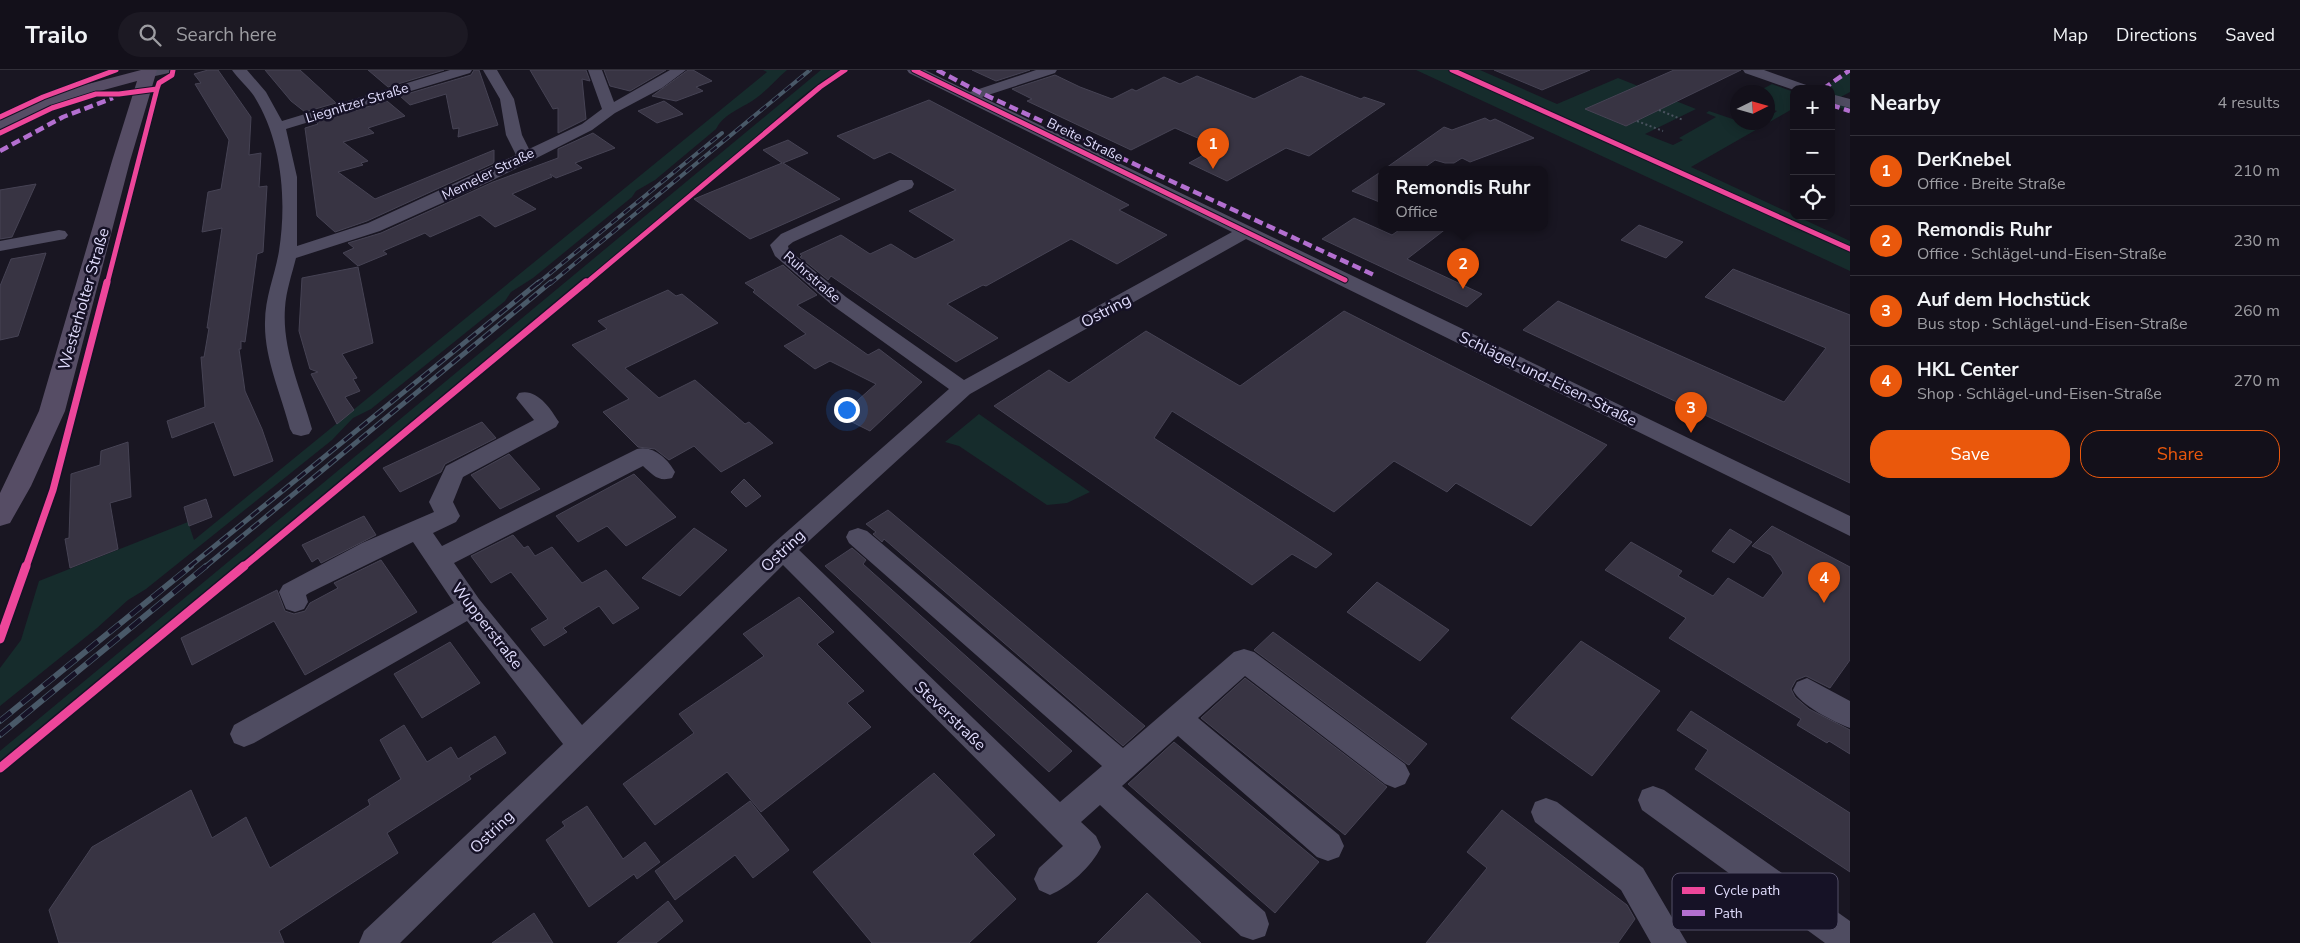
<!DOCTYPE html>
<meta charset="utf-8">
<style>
:root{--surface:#13101a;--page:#1c1923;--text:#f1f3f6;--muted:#9d9da2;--line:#323039;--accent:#ea580c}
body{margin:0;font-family:"Nunito Sans",sans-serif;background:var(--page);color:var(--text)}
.controls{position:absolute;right:15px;top:15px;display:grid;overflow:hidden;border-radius:10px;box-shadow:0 2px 12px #0003}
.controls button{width:45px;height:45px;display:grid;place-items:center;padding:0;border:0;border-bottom:1px solid var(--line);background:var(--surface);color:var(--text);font:25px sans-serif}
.compass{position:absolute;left:1730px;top:15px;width:45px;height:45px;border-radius:50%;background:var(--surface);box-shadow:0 2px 12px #0003;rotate:85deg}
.you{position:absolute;left:846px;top:339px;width:18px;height:18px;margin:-12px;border:4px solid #fff;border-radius:50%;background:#1a73e8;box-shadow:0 0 0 8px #1a73e833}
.badge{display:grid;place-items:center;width:32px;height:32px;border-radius:50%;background:var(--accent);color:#fff;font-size:16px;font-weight:700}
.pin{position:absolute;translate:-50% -41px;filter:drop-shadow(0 1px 2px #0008)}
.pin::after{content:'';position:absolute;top:26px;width:18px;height:15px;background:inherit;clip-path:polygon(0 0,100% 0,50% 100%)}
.popup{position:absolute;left:1378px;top:96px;width:170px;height:65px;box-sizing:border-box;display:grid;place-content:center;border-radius:10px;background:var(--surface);filter:drop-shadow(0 1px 4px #0005);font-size:16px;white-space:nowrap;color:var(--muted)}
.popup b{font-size:19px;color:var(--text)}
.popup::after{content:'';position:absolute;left:50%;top:100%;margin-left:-10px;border:10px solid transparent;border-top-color:var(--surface)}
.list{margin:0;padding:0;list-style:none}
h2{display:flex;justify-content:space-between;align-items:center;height:65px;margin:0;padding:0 20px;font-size:21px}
h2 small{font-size:16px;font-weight:400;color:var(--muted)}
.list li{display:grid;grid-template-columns:32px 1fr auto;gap:15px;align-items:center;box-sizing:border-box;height:70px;padding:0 20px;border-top:1px solid var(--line)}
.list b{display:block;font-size:19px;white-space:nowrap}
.list p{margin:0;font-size:16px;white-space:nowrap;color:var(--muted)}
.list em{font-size:16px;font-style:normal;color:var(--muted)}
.actions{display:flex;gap:10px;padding:15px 20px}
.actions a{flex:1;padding:11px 0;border:1px solid var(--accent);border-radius:20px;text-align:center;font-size:18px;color:var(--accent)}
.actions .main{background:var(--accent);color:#fff}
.icon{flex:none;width:28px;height:28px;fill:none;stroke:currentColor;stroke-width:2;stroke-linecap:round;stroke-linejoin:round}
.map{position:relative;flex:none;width:1850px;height:873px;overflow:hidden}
header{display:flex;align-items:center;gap:30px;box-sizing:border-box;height:70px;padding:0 25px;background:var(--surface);border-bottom:1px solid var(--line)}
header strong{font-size:24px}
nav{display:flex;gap:28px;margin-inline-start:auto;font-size:18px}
.search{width:350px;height:45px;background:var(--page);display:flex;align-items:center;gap:12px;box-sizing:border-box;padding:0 18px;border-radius:28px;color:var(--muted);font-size:19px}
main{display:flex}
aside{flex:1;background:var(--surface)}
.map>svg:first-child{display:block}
</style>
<header>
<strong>Trailo</strong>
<div class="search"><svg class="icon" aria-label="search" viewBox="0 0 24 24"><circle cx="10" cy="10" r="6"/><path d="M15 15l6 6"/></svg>Search here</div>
<nav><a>Map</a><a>Directions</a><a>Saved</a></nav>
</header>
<main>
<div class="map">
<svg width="1850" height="873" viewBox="0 0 1850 873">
<rect width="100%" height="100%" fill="#191622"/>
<!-- green -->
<path fill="#162c2c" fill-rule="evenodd" d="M763 0H787C775 10 766 22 752 31 739 39 723 45 716 59L655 110 636 121 632 127 533 208 511 222 505 231 371 339 353 348 332 370 146 519 128 530 97 558 0 636V598L21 570 39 511 188 452 194 470 767 2Z
M821 0H841C805 19 775 51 745 78L0 692V681Z
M1416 0H1480L1557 34 1618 8 1696 39 1645 64 1673 75 1683 70 1679 68 1716 47 1706 43 1709 41 1753 56 1759 53 1768 52V48L1777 41 1768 38V22H1757L1772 14 1794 22V38L1691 97 1850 171V201ZM1634 18 1673 33 1625 56 1586 39Z
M1850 0V22L1837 29 1850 34V41L1831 35V19H1823Z
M979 344 1090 422 1067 433 1047 435 959 376 945 372Z"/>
<!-- building -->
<path fill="#383443" stroke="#464354" d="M208 0H218L251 47 249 85 261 83 259 117 267 116 263 182 257 184 245 272 241 271V279H239L245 321 262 359 273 391 234 406 214 352 172 368 167 351 205 337 201 287H204L209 258H207L222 158 202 162 208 122 221 119 229 70 195 14 201 13 194 4Z
M265 0H300L336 33 305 42 291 31Z
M368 0H444L388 17Z
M474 0H479L498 55 458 67 459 58 453 59 446 24 410 35 400 26 471 5Z
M530 0H586L590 11 582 9 586 49 558 63V38L553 39Z
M604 0H666L630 21 610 16Z
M688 0H693L712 11 696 17 703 21 676 31 652 26Z
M972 0H1030L996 11Z
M1494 0H1590L1542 20Z
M1674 0H1741L1626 56 1585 39Z
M1055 5 1080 17 1112 29 1132 19 1136 21 1164 7 1180 14 1197 6 1254 29 1301 6 1361 29 1364 27 1385 34 1309 86 1286 78 1227 111 1189 93 1218 77 1175 58 1131 80 1027 31 1032 29 1012 19Z
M929 30 1129 135 1119 140 1167 165 1117 194 1071 169 986 216 983 215 947 234 998 268 956 292 831 206 828 210 800 187 802 186 800 184 841 165 870 184 891 174 915 189 955 170 909 141 956 120 890 82 874 89 837 66Z
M387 31 405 46 368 58 374 63 343 72 368 91 361 93 363 95 338 102 375 129 494 80V93L367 151 335 162 317 146 305 58 318 54 316 52Z
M664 31 683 44 657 53 638 41Z
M1485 48 1490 51 1495 49 1534 68 1470 92 1462 88 1454 93H1445L1435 90 1421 100H1383L1444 57 1452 60Z
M593 63 615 78 575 93 582 98 556 108 550 104 552 107 512 124 536 139 495 157 480 145 430 167 425 163 383 181 387 184 358 196 343 183 354 178 348 173 381 163 493 112 558 88V79Z
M788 70 808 83 783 93 840 129 750 169 694 129 782 93 763 80Z
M1382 101V133L1352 121Z
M36 114 12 167 0 169V120Z
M1354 148 1392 165 1402 158H1447L1407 189 1482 224 1467 237 1322 169Z
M1639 155 1683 172 1666 188 1621 170Z
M46 183 18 266 0 270V216L11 189Z
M783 195 817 225 797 235 868 285 879 279 922 312 870 361 840 346 876 314 830 291 815 299 784 276 806 264 753 222 755 220 745 213Z
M358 197 373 273 342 284 357 308 353 309 360 321 345 327 354 340 337 354 311 304 318 302 310 299 299 261 302 208Z
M1733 199 1850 245V413L1523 260 1558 231 1784 332 1826 278 1705 227Z
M668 220 676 226 682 224 718 253 625 298 659 328 695 310 745 354 749 352 773 373 721 402 694 376 669 390 655 379 638 377 603 342 629 329 572 275 607 259 598 251Z
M1344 241 1607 375 1531 456 1456 413 1447 422 1394 391 1334 442 1172 341 1154 368 1332 484 1316 498 1292 484 1252 515 994 336 1049 300 1069 313 1146 261 1240 316Z
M482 352 496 368 445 394 441 402 400 422 383 398Z
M128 372 131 427 110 433 118 479 70 498 65 469 69 468 71 404 100 395 101 381Z
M509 384 540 419 500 439 471 405Z
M634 404 676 447 626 476 607 456 578 472 556 446Z
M744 409 761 426 746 437 731 422Z
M206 429 212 447 189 456 184 437Z
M888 440 1145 656 1123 676 884 469 882 472 873 464 876 462 866 454Z
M364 446 376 465 321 493 318 488 312 492 302 475Z
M1772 456 1850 497V590L1830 618 1806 606 1796 610 1791 619 1795 627 1809 639 1850 660V684L1829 671 1827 673 1797 655 1801 649 1669 568 1686 548 1605 500 1631 472 1682 501 1678 506 1713 526 1728 508 1763 528 1783 503 1771 485 1752 476Z
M694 458 727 480 680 526 642 508Z
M1730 459 1752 472 1734 493 1712 481Z
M513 465 524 478 528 476 535 486 552 477 582 513 606 500 639 538 613 554 599 536 563 558 567 562 544 576 531 559 548 549 511 502 491 513 471 486Z
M852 478 866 490 863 494 1072 681 1049 702 825 496Z
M381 490 417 542 305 605 274 551 192 595 181 568 277 520 285 541 294 544 305 541 310 533 338 518 334 513Z
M1377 512 1449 560 1420 591 1347 542Z
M799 527 834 562 817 574 864 621 847 633 871 657 761 742 727 702 655 755 623 714 694 663 679 644 764 586 743 564Z
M1273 562 1427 674 1409 695 1407 694 1254 580Z
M1581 571 1660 621 1592 706 1511 648Z
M450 572 480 613 422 648 394 604Z
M1245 608 1387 717 1345 765 1201 648Z
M1691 641 1850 743V802L1695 699 1708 680 1677 660Z
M404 655 427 692 451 677 458 689 495 666 506 683 469 706 471 709 387 763 398 783 279 861 284 873H59L49 840 92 777 191 720 212 768 246 747 270 798 370 735 368 730 401 709 380 670Z
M1174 672 1319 792 1275 843 1128 714Z
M934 703 995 765 973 784 1016 829 969 873H872L813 802Z
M750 731 789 780 753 808 735 785 675 830 655 801Z
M587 736 623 789 645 772 660 792 637 809 634 804 589 837 546 770 565 756 562 752Z
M1502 740 1627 835 1635 849 1618 873H1426L1487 798 1467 782Z
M1147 823 1201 873H1097Z
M668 831 683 851 656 873H617Z
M534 843 553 873H492Z"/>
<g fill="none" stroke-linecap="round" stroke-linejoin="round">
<!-- path -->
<path stroke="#49525e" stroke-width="2" stroke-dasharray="2 2.5" stroke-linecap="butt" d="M1659 40 1683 50
M1637 51 1663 61"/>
<!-- minor -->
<path fill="#4f4c61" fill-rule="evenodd" d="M171 0 169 3 146 8 139 4 145 0Z
M232 0H247L266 22 282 51 450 0H472L470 3 286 59 297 107V176L368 153 516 85 506 65 500 29 483 0H497L514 29 522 65 529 79 582 54 602 39 588 0H602L614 32 670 0H686L662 18 615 43 592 60 489 112 380 161 296 188C292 204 286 221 285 238 282 280 301 319 312 359L309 364 301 366 293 364 290 359C281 324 264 288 265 252 265 227 275 205 279 181 287 130 282 71 254 26 248 17 238 9 232 0Z
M907 0H925L970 22 1036 0H1057L1055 3 982 27 1850 446V466L1246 169 970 324 799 480 1060 732 1102 696 849 473 846 467 849 461 858 458 867 461 1123 678 1234 582 1244 579 1254 582 1405 694 1410 704 1405 714 1395 718 1385 714 1245 606 1198 648 1339 765 1344 776 1339 787 1328 791 1317 787 1178 666 1122 716 1265 842 1269 854 1265 866 1253 870 1241 866 1100 735 1081 752 1096 766 1101 777C1092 796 1069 817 1050 825L1039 820 1034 809 1039 798 1063 776 783 495 400 873H359L364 861 563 674 467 551 254 673 244 677 234 673 230 664 234 655 454 533 413 472 309 523 306 525 308 532 304 539 295 542 286 539 279 522 283 515 362 473 434 442 429 432 446 396 534 350 516 328 519 323C537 318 550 338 559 352L556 357 463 407 453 432 460 446 456 452 433 463 442 476 637 379C653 375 668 389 675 402L672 408C658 412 653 405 643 396L454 493 479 529 582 655 774 473 949 319 832 235 775 186 770 175 781 164 900 110H912L914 114 912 118 793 172 788 176 789 180 846 227 964 310 1232 162 909 3Z
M1743 0H1764L1809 16 1811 19 1794 20 1745 3Z
M1831 24 1850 29V38L1831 33Z
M59 160 65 161 68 165 65 169 0 181V171Z
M1807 608 1850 631V658C1834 652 1800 635 1793 620L1797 612Z
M1653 716 1664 720 1850 851V873H1825L1642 740 1638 730 1642 720Z
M1546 728 1557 732 1643 798 1687 873H1651L1621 820 1535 752 1531 742 1535 732Z"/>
<!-- major -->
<path fill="#564d65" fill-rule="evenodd" d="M141 0H157L130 91 65 341 31 416 10 453 0 456V423L39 341 112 91 137 11 78 27 0 60V48L65 20Z"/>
<defs>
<path id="rail-far2" d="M537 214 722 63
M550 214 810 0"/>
<path id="rail-far1" d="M189 497 539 212
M205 497 551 212"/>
<path id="rail" d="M0 651 191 496
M0 665 206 496"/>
</defs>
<!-- rail-far2 casing -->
<use href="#rail-far2" stroke="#495968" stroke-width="4"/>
<!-- rail-far1 casing -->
<use href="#rail-far1" stroke="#495968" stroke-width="5"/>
<!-- rail casing -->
<use href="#rail" stroke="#495968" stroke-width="6"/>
<!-- rail-far2 -->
<use href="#rail-far2" stroke="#161226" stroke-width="2.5" stroke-dasharray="8" stroke-linecap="butt"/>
<!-- rail-far1 -->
<use href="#rail-far1" stroke="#161226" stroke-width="3" stroke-dasharray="10" stroke-linecap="butt"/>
<!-- rail -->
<use href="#rail" stroke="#161226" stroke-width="4.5" stroke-dasharray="14" stroke-linecap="butt"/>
<!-- quiet -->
<path stroke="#b36fd0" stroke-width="4.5" stroke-dasharray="9 4.5" stroke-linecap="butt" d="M937 0 981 23 1374 205
M1823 19 1850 0
M1831 35 1850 41
M0 81 63 47 113 28"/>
<defs>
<path id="cycleway-far2" d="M914 0 1345 210
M1452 0 1850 179
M0 47 43 27 116 0
M0 63 52 38 96 24H119L157 19
M107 214 157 19 159 13 172 5 173 0
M585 214 820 17 845 0"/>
<path id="cycleway-far1" d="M26 497 53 420 107 212
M243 497 586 212"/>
<path id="cycleway" d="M0 569 26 496
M0 698 244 496"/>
</defs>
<!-- cycleway-far2 casing -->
<use href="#cycleway-far2" stroke="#161226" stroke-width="7"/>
<!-- cycleway-far1 casing -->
<use href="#cycleway-far1" stroke="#161226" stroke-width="10"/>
<!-- cycleway casing -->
<use href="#cycleway" stroke="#161226" stroke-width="12"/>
<!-- cycleway-far2 -->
<use href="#cycleway-far2" stroke="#ed469a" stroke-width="5"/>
<!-- cycleway-far1 -->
<use href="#cycleway-far1" stroke="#ed469a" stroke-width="7"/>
<!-- cycleway -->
<use href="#cycleway" stroke="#ed469a" stroke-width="9"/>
</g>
<g text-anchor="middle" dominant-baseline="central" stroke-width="5" stroke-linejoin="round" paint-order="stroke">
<!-- far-street labels -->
<g font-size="14" fill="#dfdbfb" stroke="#161226">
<text transform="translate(357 33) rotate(-17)">Liegnitzer Straße</text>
<text transform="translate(1085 70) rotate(26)">Breite Straße</text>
<text transform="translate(488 104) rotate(-26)">Memeler Straße</text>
<text transform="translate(812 207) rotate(41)">Ruhrstraße</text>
</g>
<!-- street labels -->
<g font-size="16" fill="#dfdbfb" stroke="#161226">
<text transform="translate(84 229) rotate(-74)">Westerholter Straße</text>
<text transform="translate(1106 241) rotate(-28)">Ostring</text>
<text transform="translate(1548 309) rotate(26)">Schlägel-und-Eisen-Straße</text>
<text transform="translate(783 481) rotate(-43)">Ostring</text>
<text transform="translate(487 556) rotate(52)">Wupperstraße</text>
<text transform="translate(950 646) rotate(44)">Steverstraße</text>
<text transform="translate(492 762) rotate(-44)">Ostring</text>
</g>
</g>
<!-- legend -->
<rect x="1672" y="803" width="166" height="57" rx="8" fill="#161226" stroke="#524e66" stroke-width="1"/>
<rect x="1682" y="817" width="23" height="7" fill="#ed469a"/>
<rect x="1682" y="840" width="23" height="6" fill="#b36fd0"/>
<g font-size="14" fill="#dfdbfb">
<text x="1714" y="825">Cycle path</text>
<text x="1714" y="848">Path</text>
</g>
</svg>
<div class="controls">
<button>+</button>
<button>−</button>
<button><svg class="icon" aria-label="locate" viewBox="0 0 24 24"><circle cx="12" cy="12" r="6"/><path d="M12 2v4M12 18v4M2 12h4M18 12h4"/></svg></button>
</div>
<svg class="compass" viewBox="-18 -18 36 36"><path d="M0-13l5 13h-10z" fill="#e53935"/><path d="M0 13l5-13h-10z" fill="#9d9da2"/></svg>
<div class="you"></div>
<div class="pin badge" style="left:1213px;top:99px">1</div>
<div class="pin badge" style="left:1463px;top:219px">2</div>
<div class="popup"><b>Remondis Ruhr</b>Office</div>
<div class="pin badge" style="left:1691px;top:363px">3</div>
<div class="pin badge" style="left:1824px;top:533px">4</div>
</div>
<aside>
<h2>Nearby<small>4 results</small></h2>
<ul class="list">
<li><span class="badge">1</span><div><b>DerKnebel</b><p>Office · Breite Straße</p></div><em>210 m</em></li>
<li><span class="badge">2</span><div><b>Remondis Ruhr</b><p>Office · Schlägel-und-Eisen-Straße</p></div><em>230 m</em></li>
<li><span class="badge">3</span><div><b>Auf dem Hochstück</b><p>Bus stop · Schlägel-und-Eisen-Straße</p></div><em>260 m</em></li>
<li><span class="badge">4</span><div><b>HKL Center</b><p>Shop · Schlägel-und-Eisen-Straße</p></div><em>270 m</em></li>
</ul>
<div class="actions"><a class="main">Save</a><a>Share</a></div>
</aside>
</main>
